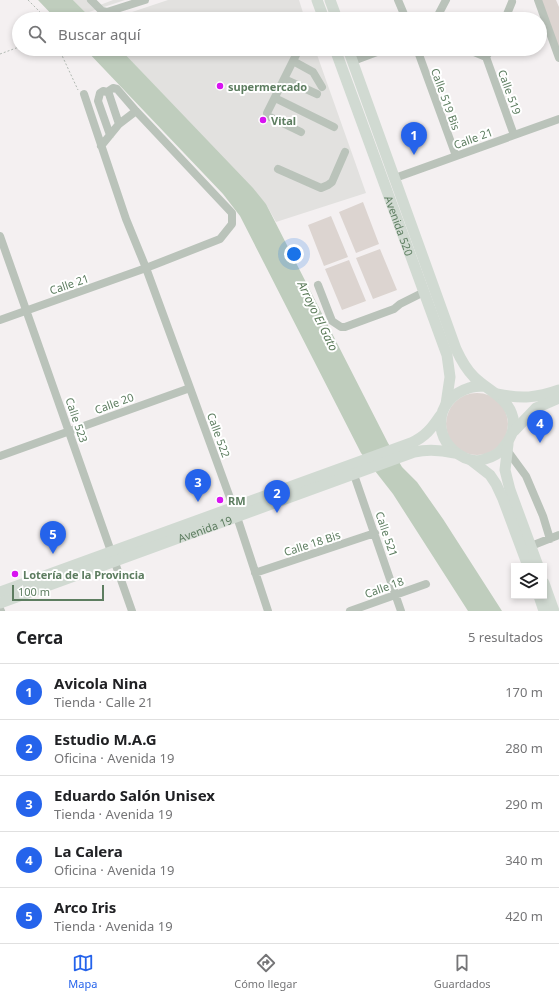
<!DOCTYPE html>
<html lang="es">
<meta charset="utf-8">
<style>
:root{--surface:#fff;--page:#f2f2f2;--text:#202124;--muted:#757577;--line:#e0e0e0;--accent:#2563eb}
body{margin:0;font-family:"Noto Sans",sans-serif;background:var(--page);color:var(--text)}
.controls{position:absolute;right:12px;bottom:12px;display:grid;overflow:hidden;border-radius:0px;box-shadow:0 2px 6px #0003}
.controls button{width:36px;height:36px;display:grid;place-items:center;padding:0;border:0;border-bottom:1px solid var(--line);background:var(--surface);color:var(--text);font:20px sans-serif}
.scale{position:absolute;left:12px;bottom:10px;width:92px;box-sizing:border-box;padding-left:4px;border:2px solid #5d7d60;border-top:0;font-size:11px;line-height:14px;white-space:nowrap;color:#5d7d60;-webkit-text-stroke:3px #fff;paint-order:stroke}
.you{position:absolute;left:294px;top:254px;width:14px;height:14px;margin:-10px;border:3px solid #fff;border-radius:50%;background:#1a73e8;box-shadow:0 0 0 6px #1a73e833}
.badge{display:grid;place-items:center;width:26px;height:26px;border-radius:50%;background:var(--accent);color:#fff;font-size:13px;font-weight:700}
.pin{position:absolute;translate:-50% -33px;filter:drop-shadow(0 1px 2px #0008)}
.pin::after{content:'';position:absolute;top:21px;width:14px;height:12px;background:inherit;clip-path:polygon(0 0,100% 0,50% 100%)}
.list{margin:0;padding:0;list-style:none}
h2{display:flex;justify-content:space-between;align-items:center;height:52px;margin:0;padding:0 16px;font-size:17px}
h2 small{font-size:13px;font-weight:400;color:var(--muted)}
.list li{display:grid;grid-template-columns:26px 1fr auto;gap:12px;align-items:center;box-sizing:border-box;height:56px;padding:0 16px;border-top:1px solid var(--line)}
.list b{display:block;font-size:15px;white-space:nowrap}
.list p{margin:0;font-size:13px;white-space:nowrap;color:var(--muted)}
.list em{font-size:13px;font-style:normal;color:var(--muted)}
.icon{flex:none;width:22px;height:22px;fill:none;stroke:currentColor;stroke-width:2;stroke-linecap:round;stroke-linejoin:round}
.map{position:relative;flex:none;width:559px;height:611px;overflow:hidden}
.search{position:absolute;background:var(--surface);box-shadow:0 2px 6px #0003;left:12px;right:12px;top:12px;height:44px;display:flex;align-items:center;gap:10px;box-sizing:border-box;padding:0 14px;border-radius:22px;color:var(--muted);font-size:15px}
.sheet{height:332px;background:var(--surface)}
nav{display:flex;justify-content:space-around;align-items:center;box-sizing:border-box;height:56px;border-top:1px solid var(--line);background:var(--surface);font-size:11px;color:var(--muted)}
nav a{display:grid;justify-items:center;gap:2px}
nav .on{color:var(--accent)}
.map>svg:first-child{display:block}
</style>
<div class="map">
<svg width="559" height="611" viewBox="0 0 559 611">
<rect width="100%" height="100%" fill="#f4f0f1"/>
<!-- built -->
<path fill="#e2e1df" d="M73 0H96L100 5 113 0H125L86 13Z
M168 0H299L305 19H111Z
M120 49H315L366 193 276 222 266 204Z"/>
<!-- green -->
<path fill="#dcd4d0" d="M541 0H556L559 7V49Z
M363 202 379 244 356 253 339 212Z
M331 216 348 257 324 266 308 225Z
M380 249 397 290 373 299 356 258Z
M349 260 366 301 342 310 325 269Z
M446 424a31 31 0 1 1 62 0a31 31 0 1 1-62 0Z"/>
<!-- water -->
<path fill="#bfcdbd" d="M38 0H73L92 19H56Z
M85 49H120L253 188 266 204 388 443 402 467 417 482 443 519 502 611H468L393 494 361 453 240 216 223 194Z"/>
<g fill="none" stroke-linecap="round" stroke-linejoin="round">
<!-- path -->
<path stroke="#b2bab3" stroke-width="1" stroke-dasharray="2 2" stroke-linecap="butt" d="M28 0 47 19
M59 49 78 90
M0 54 19 47"/>
<!-- minor -->
<path stroke="#bac3ba" stroke-width="8" d="M91 0 102 11 107 12 145 0
M398 0 406 19
M538 0 559 58
M436 19 446 0
M505 19 512 2
M299 49 267 113 268 116 301 132
M417 49 456 156
M467 49 486 57 491 49
M486 57 514 135
M293 61 313 72 322 87
M353 61 385 49
M284 79 317 94
M84 94 126 219 146 268 190 388 237 517 268 611
M275 98 334 127
M119 124 136 111
M101 146 119 124 109 94 107 92 103 91 100 93 98 101 110 135
M278 169 321 188 328 185 332 182 345 152
M395 178 559 119
M0 236 132 611
M318 285 332 321 341 327H345L394 309 400 304 424 292
M0 320 146 268 220 239 232 224V213L136 111 117 89 113 88 107 92
M507 450 526 476 543 516 550 539
M0 456 190 388
M352 469 401 611
M531 546 559 535
M255 573 375 533
M0 609 1 611
M350 611 426 584"/>
<!-- major -->
<g stroke="#d1dad2" stroke-width="11">
<path d="M317 0 324 19"/>
<path d="M330 0 337 19"/>
<path id="s1" d="M335 49 447 355 450 377 446 404"/>
<path d="M348 49 456 349C461 360 466 369 474 377 488 391 508 397 513 418 515 430 511 439 503 448 499 454 492 457 485 459 478 462 472 461 465 458 431 442 433 399 469 388 474 386 479 386 484 386"/>
<path d="M498 394C521 399 537 398 559 390"/>
<path d="M514 431 536 408 559 398"/>
<path d="M508 444 505 470 510 490 538 566"/>
<path d="M472 461 490 475 496 484 503 499 528 566"/>
<path d="M544 583 554 611"/>
<path d="M0 592 411 443C425 437 432 428 440 416"/>
<path d="M539 596 544 611"/>
<path id="s2" d="M0 603 414 452C428 449 441 450 455 453"/>
</g>
</g>
<!-- markers -->
<g fill="#d813f1" stroke="#fff" stroke-width="1.5">
<circle cx="220" cy="86" r="4"/>
<circle cx="263" cy="120" r="4"/>
<circle cx="220" cy="500" r="4"/>
<circle cx="15" cy="574" r="4"/>
</g>
<g text-anchor="middle" dominant-baseline="central" stroke-width="4" stroke-linejoin="round" paint-order="stroke">
<!-- poi labels -->
<g font-size="11" font-weight="bold" fill="#5d7d60" stroke="#fff" text-anchor="start">
<text x="228" y="86">supermercado</text>
<text x="271" y="120">Vital</text>
<text x="228" y="500">RM</text>
<text x="23" y="574">Lotería de la Provincia</text>
</g>
<!-- street labels -->
<g font-size="11" fill="#5d7d60" stroke="#fff">
<text transform="translate(510 92) rotate(70)">Calle 519</text>
<text transform="translate(446 99) rotate(70)">Calle 519 Bis</text>
<text transform="translate(473 138) rotate(-20)">Calle 21</text>
<text stroke="none"><textPath href="#s1" startOffset="188">Avenida 520</textPath></text>
<text transform="translate(69 284) rotate(-19)">Calle 21</text>
<text transform="translate(114 403) rotate(-20)">Calle 20</text>
<text transform="translate(77 420) rotate(71)">Calle 523</text>
<text transform="translate(219 435) rotate(70)">Calle 522</text>
<text stroke="none"><textPath href="#s2" startOffset="218">Avenida 19</textPath></text>
<text transform="translate(387 534) rotate(71)">Calle 521</text>
<text transform="translate(312 543) rotate(-18)">Calle 18 Bis</text>
<text transform="translate(384 587) rotate(-20)">Calle 18</text>
</g>
<!-- water labels -->
<g font-size="12" font-style="italic" fill="#5a7a58" stroke="#fff">
<text transform="translate(318 316) rotate(64)">Arroyo El Gato</text>
</g>
</g>
</svg>
<div class="controls">
<button><svg class="icon" aria-label="layers" viewBox="0 0 24 24"><path d="M12 4l9 5-9 5-9-5zM3 14l9 5 9-5"/></svg></button>
</div>
<div class="scale">100 m</div>
<div class="you"></div>
<div class="pin badge" style="left:414px;top:155px">1</div>
<div class="pin badge" style="left:277px;top:513px">2</div>
<div class="pin badge" style="left:198px;top:502px">3</div>
<div class="pin badge" style="left:540px;top:443px">4</div>
<div class="pin badge" style="left:53px;top:554px">5</div>
<div class="search"><svg class="icon" aria-label="search" viewBox="0 0 24 24"><circle cx="10" cy="10" r="6"/><path d="M15 15l6 6"/></svg>Buscar aquí</div>
</div>
<section class="sheet">
<h2>Cerca<small>5 resultados</small></h2>
<ul class="list">
<li><span class="badge">1</span><div><b>Avicola Nina</b><p>Tienda · Calle 21</p></div><em>170 m</em></li>
<li><span class="badge">2</span><div><b>Estudio M.A.G</b><p>Oficina · Avenida 19</p></div><em>280 m</em></li>
<li><span class="badge">3</span><div><b>Eduardo Salón Unisex</b><p>Tienda · Avenida 19</p></div><em>290 m</em></li>
<li><span class="badge">4</span><div><b>La Calera</b><p>Oficina · Avenida 19</p></div><em>340 m</em></li>
<li><span class="badge">5</span><div><b>Arco Iris</b><p>Tienda · Avenida 19</p></div><em>420 m</em></li>
</ul>
</section>
<nav>
<a class="on"><svg class="icon" aria-label="map" viewBox="0 0 24 24"><path d="M3 6l6-2 6 2 6-2v14l-6 2-6-2-6 2zM9 4v14M15 6v14"/></svg>Mapa</a>
<a><svg class="icon" aria-label="directions" viewBox="0 0 24 24"><path d="M12 3l9 9-9 9-9-9zM9 14v-3h6M13 9l2 2-2 2"/></svg>Cómo llegar</a>
<a><svg class="icon" aria-label="saved" viewBox="0 0 24 24"><path d="M7 4h10v16l-5-4-5 4z"/></svg>Guardados</a>
</nav>
